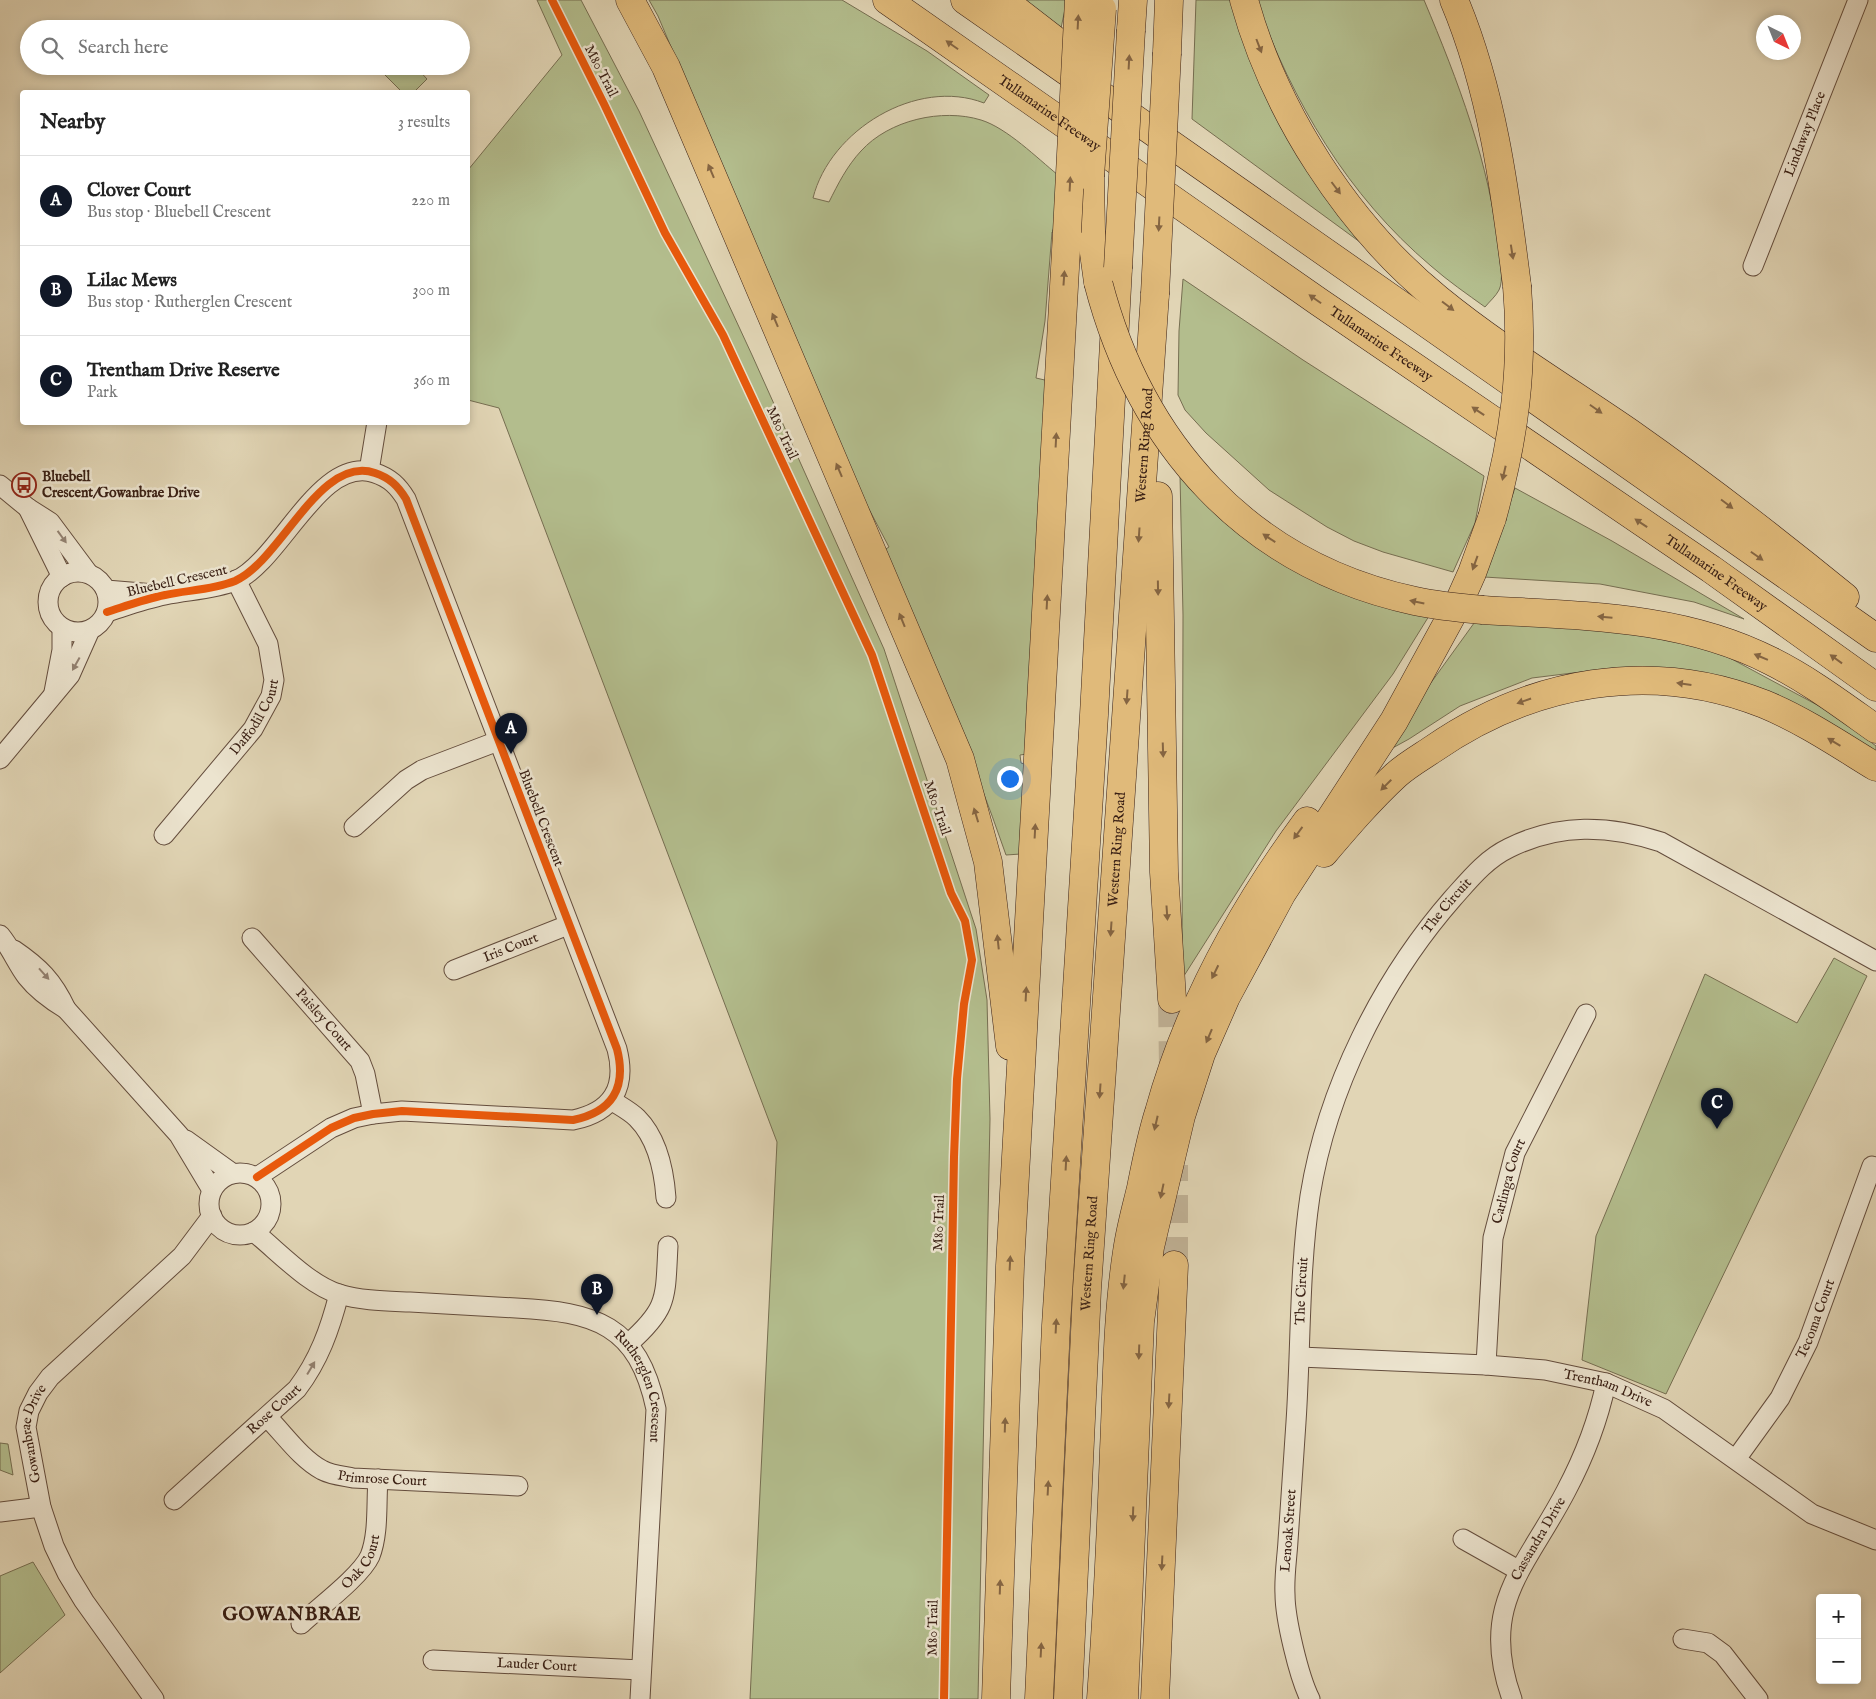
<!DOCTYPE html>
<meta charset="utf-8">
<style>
:root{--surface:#fff;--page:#f6f6f6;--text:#222;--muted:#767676;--line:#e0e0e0;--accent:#111827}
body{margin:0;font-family:"IM FELL English",serif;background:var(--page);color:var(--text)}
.controls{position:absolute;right:15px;bottom:15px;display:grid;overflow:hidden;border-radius:5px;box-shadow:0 2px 8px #0003}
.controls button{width:45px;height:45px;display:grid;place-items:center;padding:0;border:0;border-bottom:1px solid var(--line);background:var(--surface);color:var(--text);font:25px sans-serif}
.compass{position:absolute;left:1756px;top:15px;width:45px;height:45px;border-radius:50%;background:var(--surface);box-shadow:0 2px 8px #0003;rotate:137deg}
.you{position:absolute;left:1009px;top:778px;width:18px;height:18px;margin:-12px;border:4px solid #fff;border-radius:50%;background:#1a73e8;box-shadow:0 0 0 8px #1a73e833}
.badge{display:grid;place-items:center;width:32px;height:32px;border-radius:50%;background:var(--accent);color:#fff;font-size:16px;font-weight:700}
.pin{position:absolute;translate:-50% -41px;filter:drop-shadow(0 1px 2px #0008)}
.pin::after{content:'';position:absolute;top:26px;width:18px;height:15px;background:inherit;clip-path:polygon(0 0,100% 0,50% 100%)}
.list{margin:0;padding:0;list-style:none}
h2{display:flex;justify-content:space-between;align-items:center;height:65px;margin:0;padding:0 20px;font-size:21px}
h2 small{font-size:16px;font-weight:400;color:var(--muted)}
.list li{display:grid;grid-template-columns:32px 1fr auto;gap:15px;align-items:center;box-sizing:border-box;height:90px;padding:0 20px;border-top:1px solid var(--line)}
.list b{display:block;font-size:19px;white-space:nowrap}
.list p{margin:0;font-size:16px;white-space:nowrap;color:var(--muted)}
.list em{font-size:16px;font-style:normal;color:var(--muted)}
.icon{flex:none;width:28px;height:28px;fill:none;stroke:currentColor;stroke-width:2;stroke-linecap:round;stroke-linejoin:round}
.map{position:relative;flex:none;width:1876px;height:1699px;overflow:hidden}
.search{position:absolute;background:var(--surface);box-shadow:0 2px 8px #0003;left:20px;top:20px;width:450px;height:55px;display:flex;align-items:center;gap:12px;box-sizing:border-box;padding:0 18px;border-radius:28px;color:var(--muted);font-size:19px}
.panel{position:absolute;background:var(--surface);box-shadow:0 2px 8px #0003;left:20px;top:90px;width:450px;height:335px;border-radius:5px}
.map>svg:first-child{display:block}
</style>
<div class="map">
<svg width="1876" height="1699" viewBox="0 0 1876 1699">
<rect width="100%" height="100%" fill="#e1d5b5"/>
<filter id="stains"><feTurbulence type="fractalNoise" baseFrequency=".004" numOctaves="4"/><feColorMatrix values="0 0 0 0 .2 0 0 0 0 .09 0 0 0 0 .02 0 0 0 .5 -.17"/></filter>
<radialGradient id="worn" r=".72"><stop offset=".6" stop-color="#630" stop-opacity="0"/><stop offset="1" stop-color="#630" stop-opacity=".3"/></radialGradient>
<!-- green -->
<path fill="#b3bd8d" stroke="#766e51" d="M537 0H581L639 111 752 355 884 649 976 929 987 1000 990 1119 978 1699H750L777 1142 499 408 468 400V170L562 55Z
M649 0H842L927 51 989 95 984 103C917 77 830 130 813 198L829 202C838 184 847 166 861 151 889 120 942 108 981 120 1007 128 1037 158 1058 175L1056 232H1052L1045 321 1036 378 1049 381 1027 754 1020 755 1021 763 1027 765 1021 854 1006 855C970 751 927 651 881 552L889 547 852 477 658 16Z
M1024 0H1067L1061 28Z
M1196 0H1232L1379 256 1192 119Z
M1256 0H1424C1458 81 1490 164 1499 252 1500 262 1504 280 1499 290 1496 296 1489 302 1485 307 1467 294 1448 281 1431 266 1348 196 1292 101 1256 0Z
M376 66H415L427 79 414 92H402Z
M1183 279 1303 360 1484 476 1475 523 1453 572 1383 552 1354 541 1327 527 1269 490 1206 433 1185 410 1178 395 1179 331Z
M1180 475 1429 616 1393 674 1276 831 1182 979 1183 615Z
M1515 488 1612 541 1744 619 1694 602 1600 584 1484 577Z
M1477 619 1630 632 1715 650 1834 714 1876 746V755L1713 675 1613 668 1532 678 1460 706 1409 739 1378 756Z
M1834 958 1867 976 1666 1394 1582 1360 1596 1236 1705 974 1797 1023Z
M0 1443 8 1444 13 1475 0 1470Z
M33 1562 65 1615 0 1673V1576Z"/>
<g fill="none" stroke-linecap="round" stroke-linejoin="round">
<!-- highway-tunnel -->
<path stroke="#c0b195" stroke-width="28" stroke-dasharray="28 14" stroke-linecap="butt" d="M1172 999 1173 1067
M1174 1265V1165"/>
<defs>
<g id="minor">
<path id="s1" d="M1753 266 1858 0"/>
<path d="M369 471 377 422"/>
<path d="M0 485 28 508 50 522 88 573"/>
<path d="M28 508 62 577"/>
<circle cx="78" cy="602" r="30"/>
<path d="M106 590 154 594"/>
<path d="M107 612C126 606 145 599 165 595 188 590 212 590 235 581 281 561 320 454 375 473 390 478 398 486 406 499L617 1049C627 1088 612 1112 573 1120L402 1111 373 1114 354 1118 331 1128 257 1177"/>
<path d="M54 692 62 650V628"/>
<path d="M0 759 70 675 90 630"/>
<path d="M354 827 406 780 422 770 498 741"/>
<path id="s2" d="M164 835 253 729 271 696 274 680 268 644 236 580"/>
<path d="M0 935C11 948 17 964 27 977 38 991 51 1000 66 1009L179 1135 212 1190"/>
<path id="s3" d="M252 938 360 1061 365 1074 373 1114"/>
<path d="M14 950C39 967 53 981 66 1009"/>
<path id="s4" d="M454 970 568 925"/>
<path d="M611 1100C620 1106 630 1111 637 1118 658 1139 664 1170 666 1198"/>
<path d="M186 1140 232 1173"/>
<circle cx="240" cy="1204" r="31"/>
<path id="s5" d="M254 1232C279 1252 309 1285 339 1294 362 1301 387 1301 410 1302 446 1304 481 1306 516 1308 595 1312 638 1324 656 1409L640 1699"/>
<path d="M628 1344C669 1308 665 1298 668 1246"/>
<path id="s6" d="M1300 1357 1486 1365 1545 1370 1606 1383 1664 1409 1812 1514 1876 1540"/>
<path id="s7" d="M1486 1365 1493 1238 1515 1153 1586 1014"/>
<path id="s8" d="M267 1417C284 1434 301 1459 322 1470 331 1475 343 1476 353 1478L518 1486"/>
<path id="s9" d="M1736 1459 1780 1398 1808 1342 1872 1166"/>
<path id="s10" d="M174 1500 297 1389C319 1360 330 1329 339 1294"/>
<path d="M0 1512 41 1507"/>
<path d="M1463 1539 1518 1570"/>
<path id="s11" d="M301 1624C318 1608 361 1576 370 1556 379 1533 376 1504 378 1479"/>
<path d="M1683 1639 1708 1643 1723 1654 1758 1699"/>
<path id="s12" d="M433 1660 641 1670"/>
<path id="s13" d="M154 1699 84 1601 67 1573 54 1546 41 1507 26 1427 29 1411 38 1393 50 1377 182 1256 212 1216"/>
<path id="s14" d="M1310 1699C1299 1677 1285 1619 1285 1594 1284 1577 1287 1558 1288 1541 1291 1501 1293 1462 1296 1422 1301 1347 1299 1270 1310 1196 1327 1089 1382 979 1453 898 1470 879 1486 859 1509 848 1559 823 1609 825 1661 842L1876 961"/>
<path id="s15" d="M1512 1699C1478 1605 1526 1568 1566 1491 1584 1457 1598 1421 1606 1383"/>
</g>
<g id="highway">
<path d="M630 0 666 67 960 759 988 862 1010 1046"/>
<path id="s16" d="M887 0 1319 302 1711 569 1876 687"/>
<path d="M965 0C1269 212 1571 427 1876 638"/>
<path d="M1003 0 1060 44"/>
<path d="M1244 0C1275 112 1347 225 1438 299 1498 348 1566 389 1630 433 1704 485 1775 540 1845 597"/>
<path d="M1454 0C1492 90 1505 189 1517 286"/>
<path d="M1131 30 1133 0"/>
<path d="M1167 53 1169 0"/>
<path d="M1090 176 1091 231 1098 282"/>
<path d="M1158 496 1164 872 1172 999"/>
<path d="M1483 610C1581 616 1681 615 1771 661 1809 680 1842 705 1876 729"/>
<path d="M1324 853C1347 826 1370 799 1396 775 1407 765 1421 757 1433 749 1531 681 1651 659 1764 704 1803 720 1840 745 1876 767"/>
<path d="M996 1699 1010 1266 1067 232"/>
<path d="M1039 1699 1056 1326 1094 715 1118 268"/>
<path id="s17" d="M1068 1699 1087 1289 1155 294"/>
<path d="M1101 1699C1107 1616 1111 1533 1114 1450 1117 1384 1117 1317 1127 1252 1130 1230 1136 1209 1141 1188 1146 1163 1151 1137 1159 1112 1188 1007 1243 908 1307 821"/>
<path d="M1124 1699 1140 1322 1150 1247 1181 1116 1201 1054 1226 997 1282 893 1394 721 1459 602 1472 573 1492 518"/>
<path d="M1155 1699 1174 1265"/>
</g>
</defs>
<!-- minor casing -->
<use href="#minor" stroke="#644d3d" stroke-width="21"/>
<!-- highway casing -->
<use href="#highway" stroke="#3a2015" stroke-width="29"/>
<!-- minor -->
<use href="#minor" stroke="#ece4cf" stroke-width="19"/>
<!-- highway -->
<use href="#highway" stroke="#e0ba7a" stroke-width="28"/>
<defs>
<path id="highway-bridge" d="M1090 176 1102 9
M1067 232 1079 0
M1118 268 1131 30
M1098 282C1140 444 1247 565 1415 601 1438 606 1460 608 1483 610
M1155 294 1167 53
M1492 518C1514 439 1524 368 1517 286"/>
</defs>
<!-- highway-bridge casing -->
<use href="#highway-bridge" stroke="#3a2015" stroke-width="29" stroke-linecap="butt"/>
<!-- highway-bridge -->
<use href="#highway-bridge" stroke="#e0ba7a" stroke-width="28"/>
<defs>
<path id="cycleway" d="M552 0 604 104 665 233 723 335 872 655 951 893 965 921 972 960 964 1004 957 1079 954 1157 944 1699
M107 612C126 606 145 599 165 595 188 590 212 590 235 581 281 561 320 454 375 473 390 478 398 486 406 499L617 1049C627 1088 612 1112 573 1120L402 1111 373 1114 354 1118 331 1128 257 1177"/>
</defs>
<!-- cycleway casing -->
<use href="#cycleway" stroke="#ece4cf" stroke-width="11"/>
<!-- cycleway -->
<use href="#cycleway" stroke="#e8590c" stroke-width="8"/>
</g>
<!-- one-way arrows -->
<defs><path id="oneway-solid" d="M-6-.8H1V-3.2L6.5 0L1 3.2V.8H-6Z" transform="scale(1.25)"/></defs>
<g fill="#856542">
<use href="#oneway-solid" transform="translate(1078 22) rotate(-87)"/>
<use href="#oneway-solid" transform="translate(952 45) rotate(-145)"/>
<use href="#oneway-solid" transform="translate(1259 46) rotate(69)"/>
<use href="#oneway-solid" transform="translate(1129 62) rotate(-87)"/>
<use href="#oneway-solid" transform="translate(711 171) rotate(-113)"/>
<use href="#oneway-solid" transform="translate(1070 184) rotate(-87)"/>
<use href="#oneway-solid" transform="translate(1336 188) rotate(53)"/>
<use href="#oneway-solid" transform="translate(1159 224) rotate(93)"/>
<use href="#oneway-solid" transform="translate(1512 252) rotate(81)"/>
<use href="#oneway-solid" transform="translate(1064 278) rotate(-86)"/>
<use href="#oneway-solid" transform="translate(1315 299) rotate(-145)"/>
<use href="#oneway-solid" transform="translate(1448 306) rotate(37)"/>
<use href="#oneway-solid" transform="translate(775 320) rotate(-113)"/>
<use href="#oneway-solid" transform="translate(1596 409) rotate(35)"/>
<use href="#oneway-solid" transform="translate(1478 411) rotate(-146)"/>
<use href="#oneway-solid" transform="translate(1056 440) rotate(-87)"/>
<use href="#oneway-solid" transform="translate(839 470) rotate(-113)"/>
<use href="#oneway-solid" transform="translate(1504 473) rotate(103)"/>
<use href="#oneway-solid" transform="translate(1727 504) rotate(37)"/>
<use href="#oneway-solid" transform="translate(1641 523) rotate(-146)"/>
<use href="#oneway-solid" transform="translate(1139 535) rotate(94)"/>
<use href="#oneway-solid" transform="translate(1269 538) rotate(-147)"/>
<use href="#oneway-solid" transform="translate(1757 556) rotate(35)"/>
<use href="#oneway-solid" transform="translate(1475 563) rotate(110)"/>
<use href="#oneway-solid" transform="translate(1158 588) rotate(89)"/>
<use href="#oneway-solid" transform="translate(1047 602) rotate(-87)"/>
<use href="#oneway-solid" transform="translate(1417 602) rotate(-168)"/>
<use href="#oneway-solid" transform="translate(1605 617) rotate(-175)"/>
<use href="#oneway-solid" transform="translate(902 620) rotate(-112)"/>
<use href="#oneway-solid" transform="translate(1761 657) rotate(-157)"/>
<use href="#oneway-solid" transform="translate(1836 659) rotate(-144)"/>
<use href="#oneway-solid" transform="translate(1684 684) rotate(-172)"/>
<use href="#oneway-solid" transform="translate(1127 697) rotate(94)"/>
<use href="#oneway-solid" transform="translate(1524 701) rotate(161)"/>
<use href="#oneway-solid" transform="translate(1834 742) rotate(-149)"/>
<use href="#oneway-solid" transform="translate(1163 750) rotate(88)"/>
<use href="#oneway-solid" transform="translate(1386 785) rotate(135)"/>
<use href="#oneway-solid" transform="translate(976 815) rotate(-107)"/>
<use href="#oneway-solid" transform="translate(1035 831) rotate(-87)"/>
<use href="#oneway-solid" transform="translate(1298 833) rotate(126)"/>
<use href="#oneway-solid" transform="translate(1167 913) rotate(86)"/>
<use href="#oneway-solid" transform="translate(1111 929) rotate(94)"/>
<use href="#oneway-solid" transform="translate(998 942) rotate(-96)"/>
<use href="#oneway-solid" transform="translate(1215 972) rotate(116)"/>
<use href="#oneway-solid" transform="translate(1026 994) rotate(-87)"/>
<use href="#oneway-solid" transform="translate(1209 1036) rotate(113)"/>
<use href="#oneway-solid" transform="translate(1100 1091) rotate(94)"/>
<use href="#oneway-solid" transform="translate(1156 1123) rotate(103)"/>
<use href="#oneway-solid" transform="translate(1066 1163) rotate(-87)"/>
<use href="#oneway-solid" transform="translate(1162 1191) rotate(102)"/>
<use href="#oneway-solid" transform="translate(1010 1263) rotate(-87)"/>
<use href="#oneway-solid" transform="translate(1124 1282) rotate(96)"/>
<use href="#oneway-solid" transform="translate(1056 1326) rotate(-87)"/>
<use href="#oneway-solid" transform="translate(1139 1352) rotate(92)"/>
<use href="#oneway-solid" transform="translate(1169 1401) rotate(93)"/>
<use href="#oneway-solid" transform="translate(1005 1425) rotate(-88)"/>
<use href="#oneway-solid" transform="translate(1048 1488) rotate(-87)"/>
<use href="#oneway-solid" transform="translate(1133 1514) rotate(92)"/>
<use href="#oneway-solid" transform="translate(1162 1563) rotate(93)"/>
<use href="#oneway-solid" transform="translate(1000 1587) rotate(-88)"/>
<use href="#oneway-solid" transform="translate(1041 1650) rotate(-87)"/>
</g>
<g fill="#938272">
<use href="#oneway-solid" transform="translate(62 537) rotate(54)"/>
<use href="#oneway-solid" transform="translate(76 664) rotate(119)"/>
<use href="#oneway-solid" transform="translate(44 974) rotate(48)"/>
<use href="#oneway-solid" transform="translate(311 1368) rotate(-59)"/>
</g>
<!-- icons -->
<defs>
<symbol id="bus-ring" viewBox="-11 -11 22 22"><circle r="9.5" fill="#ece4cf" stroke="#8f2418" stroke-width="1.5"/><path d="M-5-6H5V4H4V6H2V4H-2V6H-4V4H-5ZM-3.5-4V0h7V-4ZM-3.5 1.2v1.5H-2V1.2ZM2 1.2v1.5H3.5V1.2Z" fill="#8f2418"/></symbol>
</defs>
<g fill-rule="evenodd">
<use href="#bus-ring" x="10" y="471" width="28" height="28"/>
</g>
<g text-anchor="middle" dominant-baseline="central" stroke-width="5" stroke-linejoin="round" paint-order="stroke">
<!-- street labels -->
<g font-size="14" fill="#3a2015" stroke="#ece4cf">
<text transform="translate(601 71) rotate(63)">M80 Trail</text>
<text stroke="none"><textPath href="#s16" startOffset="198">Tullamarine Freeway</textPath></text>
<text stroke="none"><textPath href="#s1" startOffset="142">Lindaway Place</textPath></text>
<text stroke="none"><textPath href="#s16" startOffset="602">Tullamarine Freeway</textPath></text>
<text transform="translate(782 433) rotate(65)">M80 Trail</text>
<text stroke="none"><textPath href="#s17" startOffset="1256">Western Ring Road</textPath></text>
<text stroke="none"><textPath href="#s16" startOffset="1008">Tullamarine Freeway</textPath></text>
<text transform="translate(177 581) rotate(-13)">Bluebell Crescent</text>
<text stroke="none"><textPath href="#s2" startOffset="150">Daffodil Court</textPath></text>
<text transform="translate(937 808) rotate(71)">M80 Trail</text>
<text transform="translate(541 818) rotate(69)">Bluebell Crescent</text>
<text stroke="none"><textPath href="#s17" startOffset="851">Western Ring Road</textPath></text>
<text stroke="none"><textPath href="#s14" startOffset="832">The Circuit</textPath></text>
<text stroke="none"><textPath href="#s4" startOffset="61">Iris Court</textPath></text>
<text stroke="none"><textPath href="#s3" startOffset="109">Paisley Court</textPath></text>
<text stroke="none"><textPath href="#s7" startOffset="186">Carlinga Court</textPath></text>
<text transform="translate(939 1223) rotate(-88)">M80 Trail</text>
<text stroke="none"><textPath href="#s17" startOffset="446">Western Ring Road</textPath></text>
<text stroke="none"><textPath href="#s14" startOffset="412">The Circuit</textPath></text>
<text stroke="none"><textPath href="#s9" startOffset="162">Tecoma Court</textPath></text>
<text stroke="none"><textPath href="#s5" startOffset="449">Rutherglen Crescent</textPath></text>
<text stroke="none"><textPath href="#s6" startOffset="311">Trentham Drive</textPath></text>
<text stroke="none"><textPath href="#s10" startOffset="135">Rose Court</textPath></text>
<text stroke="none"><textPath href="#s13" startOffset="300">Gowanbrae Drive</textPath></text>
<text stroke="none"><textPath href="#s8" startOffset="138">Primrose Court</textPath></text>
<text stroke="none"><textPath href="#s14" startOffset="172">Lenoak Street</textPath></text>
<text stroke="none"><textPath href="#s15" startOffset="170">Cassandra Drive</textPath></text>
<text stroke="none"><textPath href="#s11" startOffset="88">Oak Court</textPath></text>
<text transform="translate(933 1628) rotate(-89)">M80 Trail</text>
<text stroke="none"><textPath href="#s12" startOffset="104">Lauder Court</textPath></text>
</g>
<!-- poi labels -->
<g font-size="14" font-weight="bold" fill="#3a2015" stroke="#ece4cf" text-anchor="start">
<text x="42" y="477">Bluebell<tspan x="42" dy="16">Crescent/Gowanbrae Drive</tspan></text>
</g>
<!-- district labels -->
<g font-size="19" font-weight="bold" letter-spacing="1" fill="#3a2015" stroke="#ece4cf">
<text x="292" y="1615">GOWANBRAE</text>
</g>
</g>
<rect width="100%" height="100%" filter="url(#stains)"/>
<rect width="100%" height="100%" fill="url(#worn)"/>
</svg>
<div class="controls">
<button>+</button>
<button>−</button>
</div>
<svg class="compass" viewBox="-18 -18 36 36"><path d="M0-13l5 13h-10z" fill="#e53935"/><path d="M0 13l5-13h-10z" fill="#767676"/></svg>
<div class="you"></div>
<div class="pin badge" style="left:511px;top:754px">A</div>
<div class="pin badge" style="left:597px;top:1315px">B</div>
<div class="pin badge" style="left:1717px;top:1129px">C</div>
<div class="search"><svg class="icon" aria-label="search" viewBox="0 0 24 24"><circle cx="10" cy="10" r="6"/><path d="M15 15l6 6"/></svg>Search here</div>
<section class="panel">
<h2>Nearby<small>3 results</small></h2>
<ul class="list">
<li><span class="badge">A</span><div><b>Clover Court</b><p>Bus stop · Bluebell Crescent</p></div><em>220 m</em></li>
<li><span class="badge">B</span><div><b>Lilac Mews</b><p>Bus stop · Rutherglen Crescent</p></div><em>300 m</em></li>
<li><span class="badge">C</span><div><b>Trentham Drive Reserve</b><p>Park</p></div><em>360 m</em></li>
</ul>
</section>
</div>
